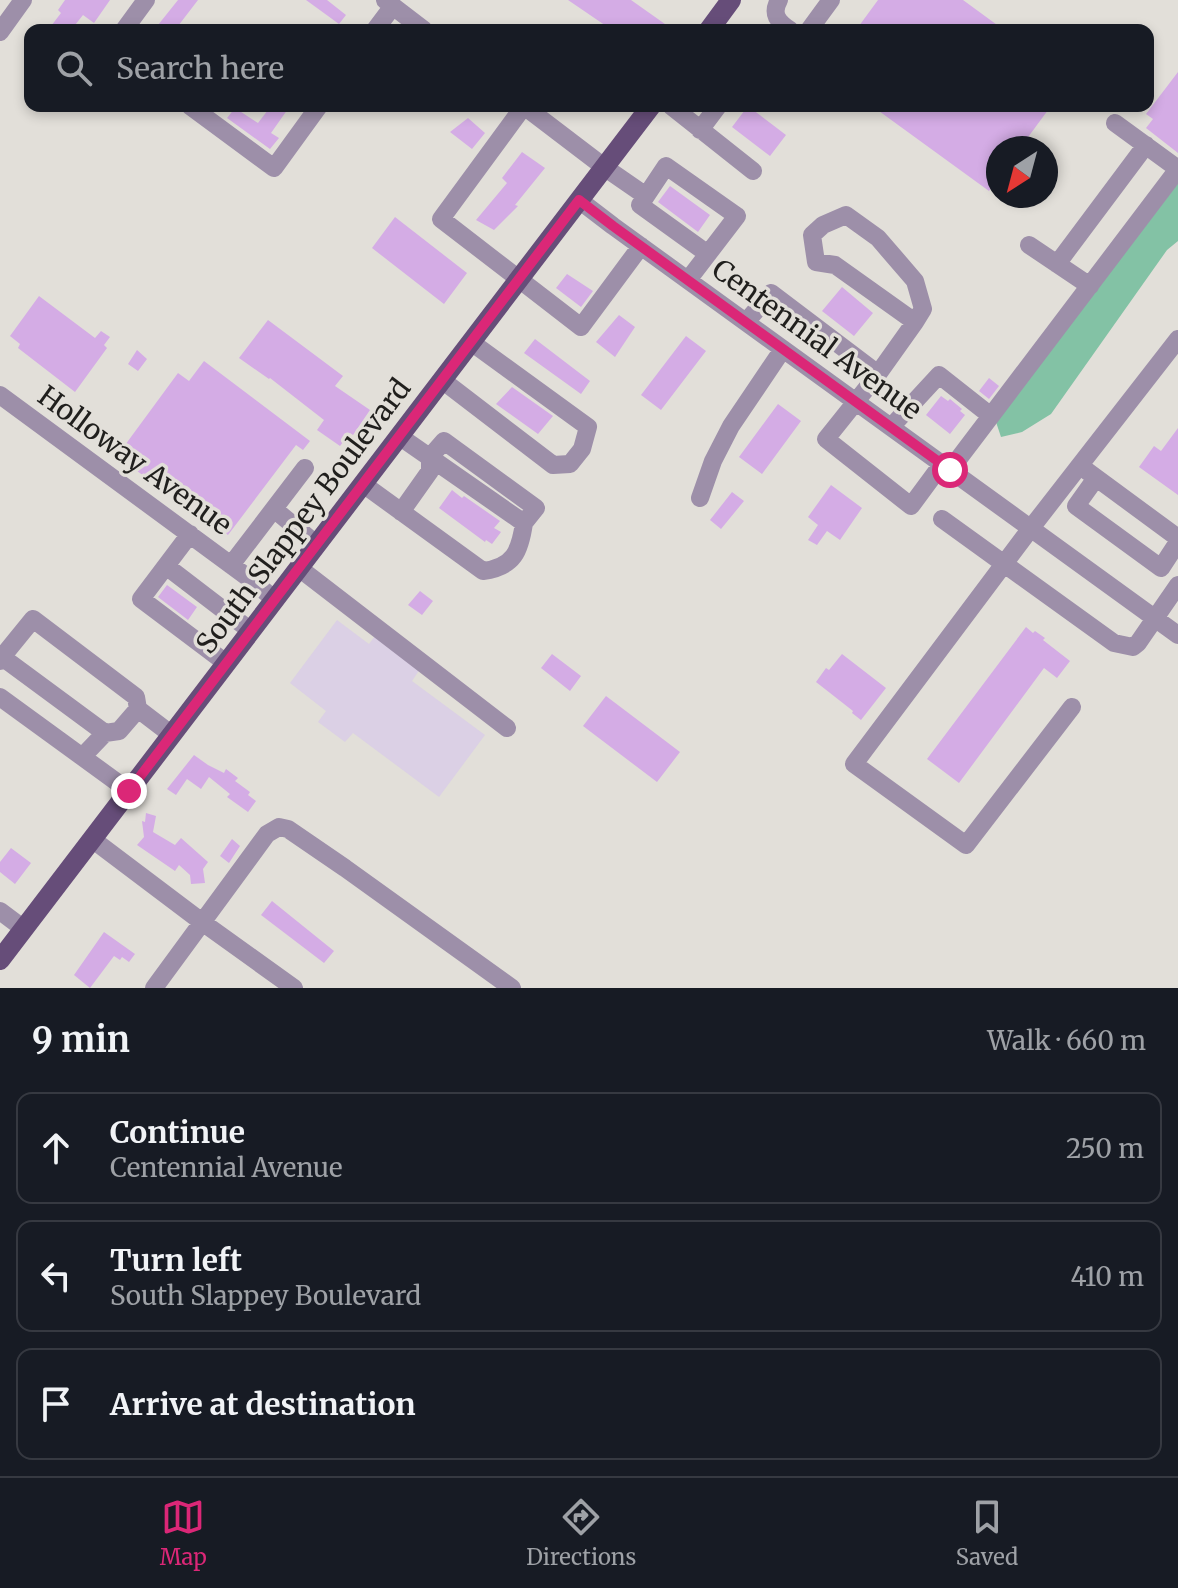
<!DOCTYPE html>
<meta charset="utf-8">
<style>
:root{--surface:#171b24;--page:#20242c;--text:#f1f3f6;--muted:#9ea1a6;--line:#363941;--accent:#db2777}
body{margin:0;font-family:Merriweather,serif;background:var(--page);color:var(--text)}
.compass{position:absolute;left:986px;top:136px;width:72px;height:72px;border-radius:50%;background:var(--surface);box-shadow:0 4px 12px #0003;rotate:216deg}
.stop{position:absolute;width:24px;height:24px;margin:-18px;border:6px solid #db2777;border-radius:50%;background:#fff}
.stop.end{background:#db2777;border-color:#fff;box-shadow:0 2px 8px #0008}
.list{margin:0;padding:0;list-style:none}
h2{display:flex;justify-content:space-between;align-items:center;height:104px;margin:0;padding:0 32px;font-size:34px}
h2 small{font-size:26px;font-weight:400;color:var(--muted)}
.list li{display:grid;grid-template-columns:52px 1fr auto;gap:24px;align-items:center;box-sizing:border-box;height:112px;margin:0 16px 16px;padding:0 16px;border:2px solid var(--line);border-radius:16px}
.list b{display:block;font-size:30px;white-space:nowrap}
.list p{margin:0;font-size:26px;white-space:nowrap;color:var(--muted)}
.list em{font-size:26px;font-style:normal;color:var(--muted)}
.icon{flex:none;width:44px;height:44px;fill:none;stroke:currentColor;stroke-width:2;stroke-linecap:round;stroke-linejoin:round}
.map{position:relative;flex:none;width:1178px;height:988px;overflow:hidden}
.search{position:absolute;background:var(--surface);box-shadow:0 4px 12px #0003;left:24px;right:24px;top:24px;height:88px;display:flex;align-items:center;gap:20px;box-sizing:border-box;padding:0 28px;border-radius:16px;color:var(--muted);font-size:30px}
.sheet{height:488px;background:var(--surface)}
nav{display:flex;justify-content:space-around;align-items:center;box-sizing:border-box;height:112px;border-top:2px solid var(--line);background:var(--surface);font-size:22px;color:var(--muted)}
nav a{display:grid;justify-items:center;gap:4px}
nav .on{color:var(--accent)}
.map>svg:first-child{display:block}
</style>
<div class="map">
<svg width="1178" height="988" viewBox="0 0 1178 988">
<rect width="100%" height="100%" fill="#e2dfd9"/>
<!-- commercial -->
<path fill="#dbd0e5" d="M337 620 369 644 375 636 420 669 412 681 485 735 439 797 353 733 345 742 318 722 326 711 290 683Z"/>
<!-- green -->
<path fill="#83c2a5" d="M1178 183V241L1167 250 1051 414 1022 432 1001 437 996 422Z"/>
<!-- building -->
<path fill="#d4ace5" d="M65 0H110L94 23 83 15 71 30H48L61 13 58 10Z
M178 0H198L175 30H164L158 25Z
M306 0H327L346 15 339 24Z
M568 0H631L665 24 661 30H612Z
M878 0H963L1004 30H856Z
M1178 72V153L1146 128 1153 119 1146 114Z
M271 106H290L271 133 279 138 270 149 227 118 235 108 258 123Z
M748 106 786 135 770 156 732 127Z
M872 106H1051L1020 148H998V178L989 191Z
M468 118 485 133 472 149 450 132Z
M522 152 545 168 515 205 518 206 494 230 476 220 507 183 502 178Z
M670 186 710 215 698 232 658 202Z
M395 217 467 273 444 304 372 248Z
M567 274 593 291 581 307 556 288Z
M842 287 873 313 854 336 822 311Z
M39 296 95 338 101 331 110 337 104 345 107 348 75 392 18 348 20 344 10 336Z
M619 315 635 327 615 357 596 342Z
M268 320 343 376 335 386 370 410 353 435 350 433 340 446 317 430 324 420 270 378 269 379 239 358Z
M686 336 706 351 661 410 641 395Z
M535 339 590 381 581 394 524 353Z
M137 350 147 359 138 371 128 364Z
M204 361 310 441 303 450 296 445 228 535 167 488 164 491 117 456 178 373 189 381Z
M989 378 999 386 989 399 979 391Z
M512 387 553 416 538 434 496 404Z
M941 396 948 401 950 399 962 409 960 411 965 415 950 434 926 415Z
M778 404 801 421 762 474 739 457Z
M1178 428V495L1139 467 1154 446 1161 451Z
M831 485 862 508 840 540 827 531 817 545 808 540 818 525 808 517Z
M452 490 462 498 464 496 500 521 494 528 501 532 492 544 486 540 485 542 439 508Z
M732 492 744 501 721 529 710 520Z
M167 585 197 607 188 620 158 597Z
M420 591 433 601 422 615 408 605Z
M1026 627 1033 633 1035 631 1045 638 1043 640 1070 661 1057 678 1044 668 959 783 927 759Z
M552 654 581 676 570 691 541 668Z
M842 654 886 688 861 720 852 713 853 711 816 682 826 668 829 670Z
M606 696 680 752 657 782 583 726Z
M194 755 208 765 224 773 226 769 238 778 235 781 250 792 248 795 256 801 248 812 227 797 230 794 209 777 201 789 187 779 176 795 167 789Z
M146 813 156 816 153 832 175 845 181 838 208 862 203 869 205 883 191 884 190 875 179 865 175 871 137 845 144 837 142 821 145 822Z
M232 839 240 846 229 863 220 856Z
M11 848 31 863 15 884 0 872V862Z
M272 901 334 951 324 963 261 915Z
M104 932 135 954 129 962 122 957 120 960 114 956 90 988 74 975Z"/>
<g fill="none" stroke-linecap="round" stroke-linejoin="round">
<!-- minor -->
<path stroke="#9d8fa9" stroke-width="18" d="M385 0 424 30
M779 0C771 14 778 22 790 30
M124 30 146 0
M375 30 393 6
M809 30 831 0
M0 32 23 0
M190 106 274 168 319 106
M524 106 441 219 581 327 641 246
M524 106 604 167 646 196
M671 106 753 171
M1115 123 1178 169
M700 130 718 106
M579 200 613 226 1178 635
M1029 245 1090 286
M1057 264 1146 145
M688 280 737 216 666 166 640 205 708 254
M746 322 771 293 878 374 826 439 911 506 942 464
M878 374 915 322 835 265 816 262 812 235 823 225 846 215 878 238 915 281 923 309 915 322
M442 380 553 465 570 464 582 449 588 427 471 342
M0 395 250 579 275 600
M891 427 939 375 991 416
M950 470 1178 169
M1087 471 1178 538
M1096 478 1076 506 1161 568 1178 542
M363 484 483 571C514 567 520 551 524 523L399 436
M700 498 713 461 731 426 783 349
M274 509 317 545
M401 512 430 471V457L444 441 536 508 524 523
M942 519 1114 643 1133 647 1138 643 1178 585
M190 534 141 599 226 663
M231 565 305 468
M166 566 251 631
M299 568 507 728
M2 657 33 619 136 697 138 709
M0 661 2 657 105 733
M0 697 129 791
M1072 707 966 845 854 764 1031 528 1178 339
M83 756 105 733 119 731 138 709 172 735
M92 839 202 922 294 988
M0 911 24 929
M154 988 267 834 279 827 288 829 345 868 512 988"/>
<!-- major -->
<path stroke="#664d79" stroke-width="20" d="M709 30 731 0
M0 960 651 106"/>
</g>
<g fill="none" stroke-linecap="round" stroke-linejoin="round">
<!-- route -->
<path stroke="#db2777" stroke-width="10" d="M129 791 579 200 613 226 950 470"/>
</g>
<g text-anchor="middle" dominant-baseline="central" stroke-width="7" stroke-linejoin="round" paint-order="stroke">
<!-- street labels -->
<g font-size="28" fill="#201f1d" stroke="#e2dfd9">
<text transform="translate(817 339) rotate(36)">Centennial Avenue</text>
<text transform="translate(135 460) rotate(36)">Holloway Avenue</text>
<text transform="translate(303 516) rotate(-53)">South Slappey Boulevard</text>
</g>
</g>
</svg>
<svg class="compass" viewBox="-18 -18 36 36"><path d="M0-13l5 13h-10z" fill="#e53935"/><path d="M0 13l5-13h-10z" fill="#9ea1a6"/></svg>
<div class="stop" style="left:950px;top:470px"></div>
<div class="stop end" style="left:129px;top:791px"></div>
<div class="search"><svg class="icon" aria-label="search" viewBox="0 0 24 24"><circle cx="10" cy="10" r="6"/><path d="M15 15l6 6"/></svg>Search here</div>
</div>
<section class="sheet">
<h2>9 min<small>Walk · 660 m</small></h2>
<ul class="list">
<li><svg class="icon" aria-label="ahead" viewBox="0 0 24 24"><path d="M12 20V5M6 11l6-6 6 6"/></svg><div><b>Continue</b><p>Centennial Avenue</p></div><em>250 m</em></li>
<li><svg class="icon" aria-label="left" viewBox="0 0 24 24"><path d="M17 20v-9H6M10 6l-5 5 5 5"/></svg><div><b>Turn left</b><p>South Slappey Boulevard</p></div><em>410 m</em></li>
<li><svg class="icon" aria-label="arrive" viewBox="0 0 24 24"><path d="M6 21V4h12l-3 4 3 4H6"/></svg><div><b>Arrive at destination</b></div></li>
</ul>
</section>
<nav>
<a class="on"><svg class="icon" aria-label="map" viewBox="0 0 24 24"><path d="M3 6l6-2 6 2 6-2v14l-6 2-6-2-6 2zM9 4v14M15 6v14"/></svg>Map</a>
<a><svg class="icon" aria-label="directions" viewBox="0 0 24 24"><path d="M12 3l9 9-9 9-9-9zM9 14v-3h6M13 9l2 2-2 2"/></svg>Directions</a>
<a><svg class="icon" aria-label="saved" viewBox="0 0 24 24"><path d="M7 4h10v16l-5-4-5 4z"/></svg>Saved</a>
</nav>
